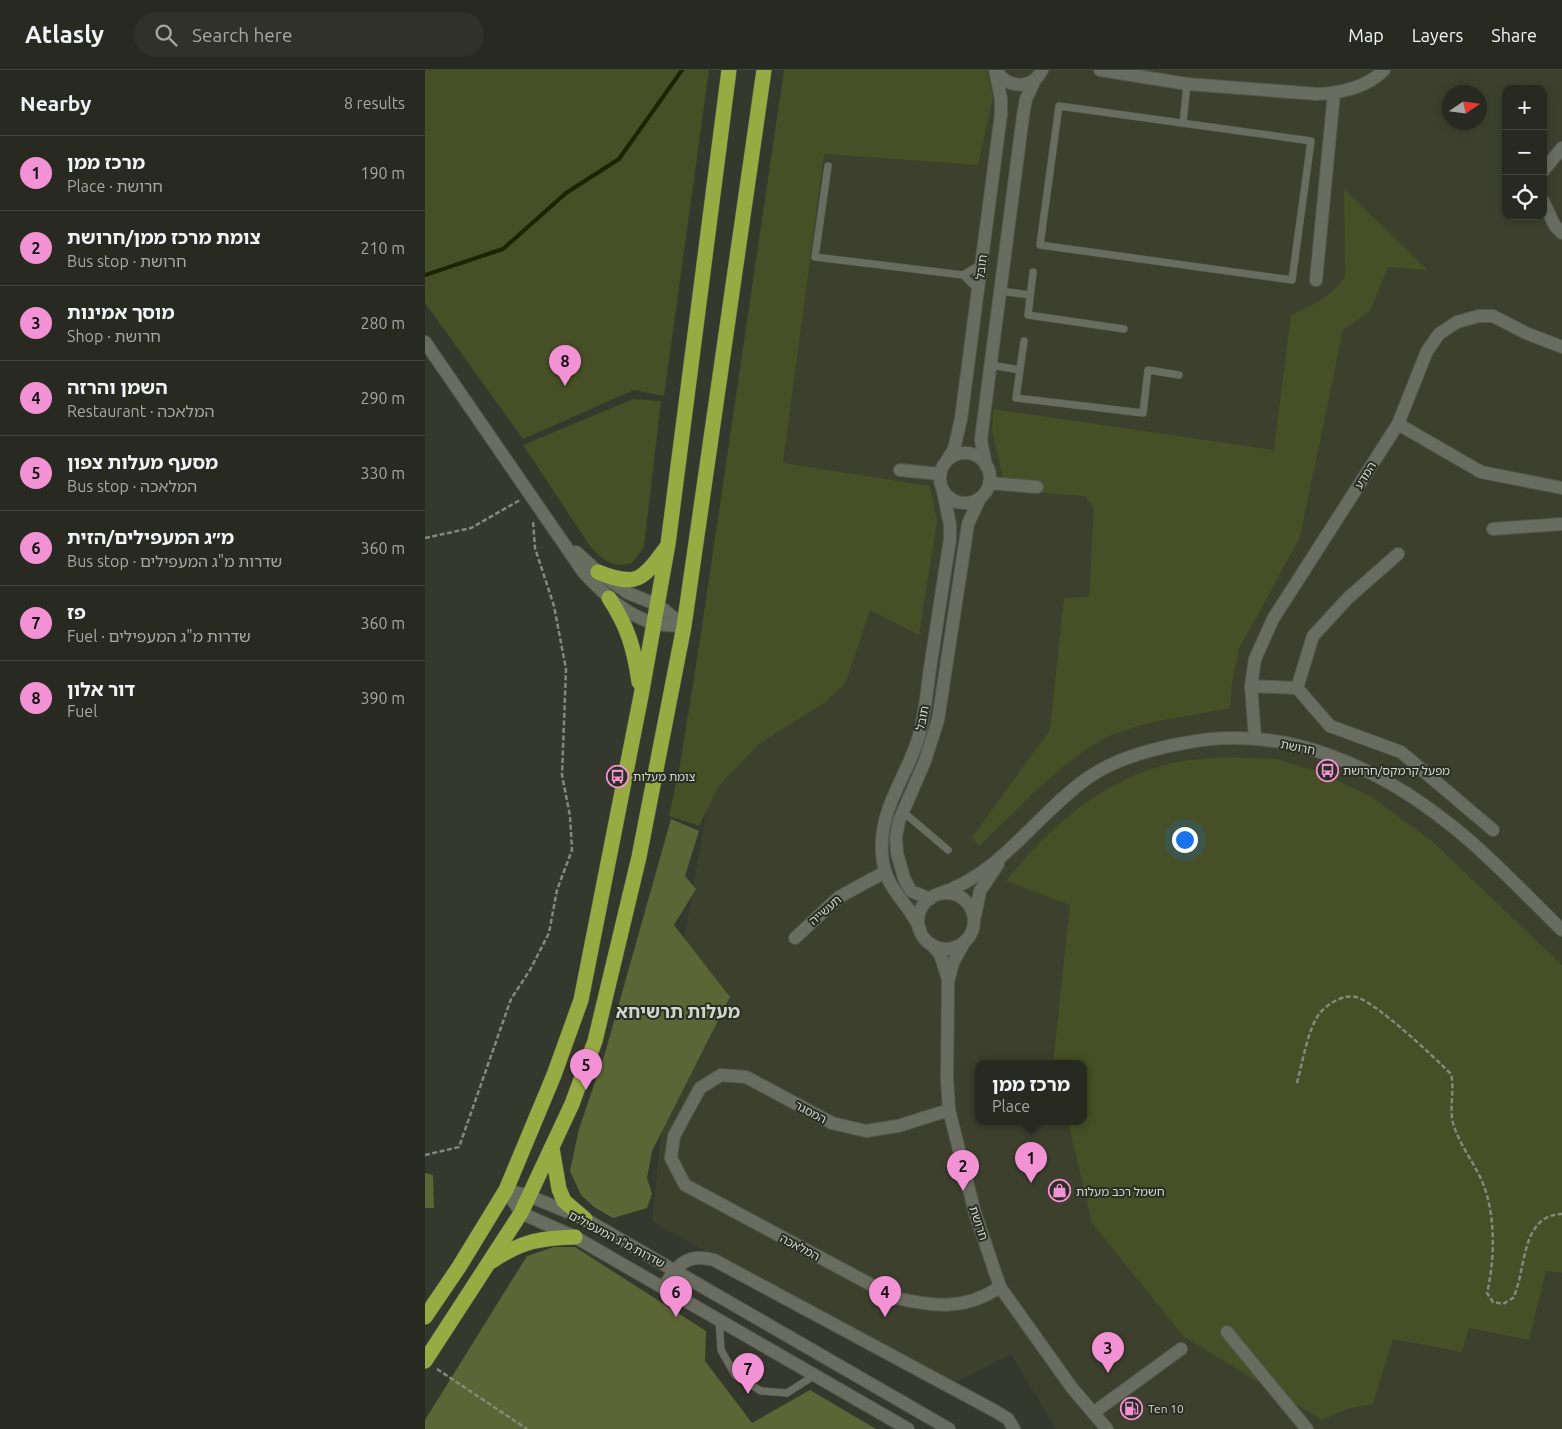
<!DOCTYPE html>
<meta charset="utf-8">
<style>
:root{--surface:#282a21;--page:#30322a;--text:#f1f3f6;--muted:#a5a7a5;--line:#44463f;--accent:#f391d5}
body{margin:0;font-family:Ubuntu,"Noto Sans Hebrew",sans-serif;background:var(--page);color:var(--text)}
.controls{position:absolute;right:15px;top:15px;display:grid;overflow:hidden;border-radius:10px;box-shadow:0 2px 8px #0003}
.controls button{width:45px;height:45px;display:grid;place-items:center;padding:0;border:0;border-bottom:1px solid var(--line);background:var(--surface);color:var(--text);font:25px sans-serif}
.compass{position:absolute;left:1017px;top:15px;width:45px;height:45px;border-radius:50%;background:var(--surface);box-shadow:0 2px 8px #0003;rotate:77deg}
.you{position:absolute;left:759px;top:769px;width:18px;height:18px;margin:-12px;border:4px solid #fff;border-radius:50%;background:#1a73e8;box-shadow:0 0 0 8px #1a73e833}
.badge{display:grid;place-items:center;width:32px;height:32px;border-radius:50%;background:var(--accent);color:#111;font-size:16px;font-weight:700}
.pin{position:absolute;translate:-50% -41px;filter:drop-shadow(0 1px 2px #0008)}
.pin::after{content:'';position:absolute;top:26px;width:18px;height:15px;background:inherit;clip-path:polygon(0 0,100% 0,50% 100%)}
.popup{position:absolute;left:550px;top:990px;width:112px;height:65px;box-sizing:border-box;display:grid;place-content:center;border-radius:10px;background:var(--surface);filter:drop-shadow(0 1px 4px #0005);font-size:16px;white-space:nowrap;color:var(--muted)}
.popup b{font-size:19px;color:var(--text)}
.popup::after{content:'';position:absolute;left:50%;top:100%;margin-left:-10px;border:10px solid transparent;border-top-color:var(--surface)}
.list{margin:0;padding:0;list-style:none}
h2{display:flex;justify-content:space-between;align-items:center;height:65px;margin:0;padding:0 20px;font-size:21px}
h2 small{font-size:16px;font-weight:400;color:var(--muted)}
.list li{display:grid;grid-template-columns:32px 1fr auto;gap:15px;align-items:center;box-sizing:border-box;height:75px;padding:0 20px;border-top:1px solid var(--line)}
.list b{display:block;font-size:19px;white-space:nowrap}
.list p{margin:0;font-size:16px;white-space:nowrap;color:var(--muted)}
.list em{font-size:16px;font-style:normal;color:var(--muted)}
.icon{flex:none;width:28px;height:28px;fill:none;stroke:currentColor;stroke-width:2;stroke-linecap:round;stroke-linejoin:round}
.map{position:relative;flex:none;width:1137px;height:1359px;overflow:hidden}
header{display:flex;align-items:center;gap:30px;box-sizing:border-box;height:70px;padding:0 25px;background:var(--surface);border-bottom:1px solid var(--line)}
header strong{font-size:24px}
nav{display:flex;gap:28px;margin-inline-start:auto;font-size:18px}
.search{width:350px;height:45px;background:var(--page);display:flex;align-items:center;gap:12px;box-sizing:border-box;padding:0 18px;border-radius:28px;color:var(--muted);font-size:19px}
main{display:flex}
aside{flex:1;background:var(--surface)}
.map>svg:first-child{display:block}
</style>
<header>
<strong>Atlasly</strong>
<div class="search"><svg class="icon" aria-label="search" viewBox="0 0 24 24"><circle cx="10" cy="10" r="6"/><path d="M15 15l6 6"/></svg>Search here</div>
<nav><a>Map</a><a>Layers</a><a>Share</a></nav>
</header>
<main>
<aside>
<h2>Nearby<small>8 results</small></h2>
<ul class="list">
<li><span class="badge">1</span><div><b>מרכז ממן</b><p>Place · חרושת</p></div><em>190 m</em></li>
<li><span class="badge">2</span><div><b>צומת מרכז ממן/חרושת</b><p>Bus stop · חרושת</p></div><em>210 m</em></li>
<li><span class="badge">3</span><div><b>מוסך אמינות</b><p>Shop · חרושת</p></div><em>280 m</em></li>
<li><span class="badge">4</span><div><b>השמן והרזה</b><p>Restaurant · המלאכה</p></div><em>290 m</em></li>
<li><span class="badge">5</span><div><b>מסעף מעלות צפון</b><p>Bus stop · המלאכה</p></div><em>330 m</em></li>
<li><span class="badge">6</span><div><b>מ״ג המעפילים/הזית</b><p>Bus stop · שדרות מ&quot;ג המעפילים</p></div><em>360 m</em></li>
<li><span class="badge">7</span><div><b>פז</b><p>Fuel · שדרות מ&quot;ג המעפילים</p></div><em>360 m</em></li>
<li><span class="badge">8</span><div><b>דור אלון</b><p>Fuel</p></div><em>390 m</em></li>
</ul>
</aside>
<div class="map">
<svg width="1137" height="1359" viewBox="0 0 1137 1359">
<rect width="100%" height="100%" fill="#35382c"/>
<!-- built -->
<path fill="#3c402d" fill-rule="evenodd" d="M369 0H1137V1359H631L586 1284 525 1315 227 1152 251 917 278 760 331 260ZM1081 19H1118V146H1081ZM1024 22H1054V52H1024ZM554 994H658V1052H554Z"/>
<!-- green -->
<path fill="#464f25" d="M0 0H284L239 326 209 320 98 369 0 233Z
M359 0H562L568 27 553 95 399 84 358 393 505 416 512 451 494 565 445 540 420 614 399 633 334 674 293 717 274 756 244 746 255 695 276 563Z
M919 119 1003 200 963 197 945 241 918 260 875 467 814 579 807 612 805 638C771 645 734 649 700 660 651 675 591 741 554 776L547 767 625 660 639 528 664 527 669 438 660 426 577 420V403L567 362 568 339 849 380 866 245C888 235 906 227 920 207Z
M208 329 236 331 219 477 207 493C187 498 182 492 167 479L98 375Z
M801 687 851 689 892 701 945 726 1007 771 1137 895V1203L1121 1201 1104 1270 1044 1258 1037 1282 968 1269 948 1334 922 1339 897 1350 759 1267 667 1153 643 1052H658V994H628L645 835 581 811C624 757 675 711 744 694 762 689 783 689 801 687Z"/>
<!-- forest -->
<path fill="#5b6536" d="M246 749 274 761 260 806 271 819 249 855 305 927 227 1081 222 1108 227 1124 222 1138 188 1148 169 1137 156 1125 145 1101 154 1059 180 983Z
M0 1103 8 1105 9 1138H0Z
M129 1177H150L281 1261 280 1291 327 1353 385 1320 451 1359H0V1350L102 1186Z"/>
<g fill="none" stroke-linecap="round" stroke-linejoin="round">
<!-- stream -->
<path stroke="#1d2301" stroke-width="4" d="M0 205 78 179 141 123 194 89 257 0"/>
<defs>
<path id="lane" d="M634 36 886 71 867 210 615 175Z
M758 53 762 14
M403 96 390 187 538 205 556 194
M608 202 603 245 699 259
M538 205 553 220
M575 221 605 225
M599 271 591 328 718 343 723 300 754 305
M565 295 595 300
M477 741 523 780
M294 1250 296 1280 310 1305 336 1321 362 1323 390 1305"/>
<path id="street" d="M675 0 762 14 892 24C916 23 941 18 959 0
M1118 101 1137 78
M1118 131 1130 156 1137 163
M891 210 909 23
M973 354 1056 402 1137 418
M475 400 515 404
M564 413 612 417
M1068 459 1137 454
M973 484 923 528 888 566 872 618 905 656 976 682 1068 760
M826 616 872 618
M830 668 826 616 830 589 848 549 973 354 1002 281 1014 264 1032 252 1054 246H1068L1101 263 1137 277
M370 868 414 827 460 802
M524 1040 473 1056 441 1061 407 1053 321 1007 296 1005 275 1018 249 1066 246 1088 260 1115 471 1228C510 1237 541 1240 575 1217
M238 1218C252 1195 261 1183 289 1190L570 1341 583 1349 589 1359
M802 1262 882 1359
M668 1343 756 1279"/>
<path id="secondary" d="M571 0C581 18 607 21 617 0
M0 272 159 503C179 524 199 544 228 553 237 556 249 555 259 556
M515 408a25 25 0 1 1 50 0a25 25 0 1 1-50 0Z
M521 392 529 379 536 349 576 44V29L570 0
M561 396 556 370 558 353 598 46 601 29 610 10
M151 482 173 502 203 523 233 535 259 556
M493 851a28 28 0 1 1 56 0a28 28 0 1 1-56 0Z
M513 824C576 805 612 743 664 707 692 688 726 679 759 673 858 653 951 695 1027 756 1065 786 1102 826 1137 860
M505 829 486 821 479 808 472 783 471 767 474 751 500 691 513 650 543 454 555 428
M550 846 555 821 573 794
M495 859C482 829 459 820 457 783 454 739 481 708 493 669 500 646 502 621 505 598 512 555 518 512 525 470V455L518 421
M540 871 528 893 523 912 522 1009 524 1040 550 1143 575 1217 647 1318 682 1359
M506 874 515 884 523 909
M81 1120 104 1126 160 1149 524 1359
M81 1120 96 1143 150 1167 483 1359"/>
<path id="highway" d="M173 502C212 518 218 509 241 478
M184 528C203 557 209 578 214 612
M127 1078 134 1119 139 1131 160 1149
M67 1191C97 1171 115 1168 150 1167
M0 1247 34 1197 81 1120 129 1005 156 930 216 626 243 474 304 0
M0 1291 96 1143 147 1034 170 971 214 787 259 556 339 0"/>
</defs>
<!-- lane casing -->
<use href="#lane" stroke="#54574c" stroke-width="8"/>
<!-- street casing -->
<use href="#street" stroke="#54574c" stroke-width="14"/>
<!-- secondary casing -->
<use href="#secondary" stroke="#54574c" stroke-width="14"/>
<!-- highway casing -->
<use href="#highway" stroke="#54574c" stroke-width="16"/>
<!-- path -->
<path stroke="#86887e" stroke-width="2.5" stroke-dasharray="5 2.5" stroke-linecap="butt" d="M0 468 46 458 95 430
M872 1013C877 994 883 959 894 944 902 934 918 924 931 927 951 932 1009 987 1026 1004 1030 1020 1024 1038 1028 1053 1034 1074 1048 1091 1057 1111 1071 1144 1070 1189 1062 1223L1068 1232 1078 1234 1088 1228C1102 1200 1095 1145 1137 1144
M0 1085 34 1077 86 929 105 900 124 863 132 820 147 780 145 746 137 705 141 599 129 536 110 478 108 451
M12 1299 102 1359"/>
<!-- lane -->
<use href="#lane" stroke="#696d5f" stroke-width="7"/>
<!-- street -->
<use href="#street" stroke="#696d5f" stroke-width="12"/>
<!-- secondary -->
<use href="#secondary" stroke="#696d5f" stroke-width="12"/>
<!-- highway -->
<use href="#highway" stroke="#98ab42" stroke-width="15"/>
</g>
<!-- icons -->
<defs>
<symbol id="bus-ring" viewBox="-11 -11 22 22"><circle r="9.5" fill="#2b2e22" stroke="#f391d5" stroke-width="1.5"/><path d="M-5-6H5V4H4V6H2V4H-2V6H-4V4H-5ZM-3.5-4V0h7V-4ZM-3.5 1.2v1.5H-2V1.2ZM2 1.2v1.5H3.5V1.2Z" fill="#f391d5"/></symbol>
<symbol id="shop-ring" viewBox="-11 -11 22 22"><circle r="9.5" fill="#2b2e22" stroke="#f391d5" stroke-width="1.5"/><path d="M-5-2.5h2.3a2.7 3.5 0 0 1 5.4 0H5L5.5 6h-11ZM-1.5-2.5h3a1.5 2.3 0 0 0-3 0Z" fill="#f391d5"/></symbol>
<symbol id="fuel-ring" viewBox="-11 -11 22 22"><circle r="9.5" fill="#2b2e22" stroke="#f391d5" stroke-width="1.5"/><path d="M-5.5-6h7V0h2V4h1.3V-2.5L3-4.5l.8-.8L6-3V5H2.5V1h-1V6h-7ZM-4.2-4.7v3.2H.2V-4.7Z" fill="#f391d5"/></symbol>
</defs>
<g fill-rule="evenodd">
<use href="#bus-ring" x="890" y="688" width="25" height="25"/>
<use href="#bus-ring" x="180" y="694" width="25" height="25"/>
<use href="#shop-ring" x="622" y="1108" width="25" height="25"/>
<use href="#fuel-ring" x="694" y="1326" width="25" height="25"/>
</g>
<g text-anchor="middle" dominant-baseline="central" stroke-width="4" stroke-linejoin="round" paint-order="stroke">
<!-- street labels -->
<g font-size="12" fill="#d4d6ce" stroke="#2b2e22">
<text transform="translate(556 197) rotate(-83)">תובל</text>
<text transform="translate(940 405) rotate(-58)">המדע</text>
<text transform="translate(497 648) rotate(-79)">תובל</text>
<text transform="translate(873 677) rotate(11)">חרושת</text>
<text transform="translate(400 840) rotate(-41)">תעשייה</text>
<text transform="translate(386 1042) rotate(28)">המסגר</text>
<text transform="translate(554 1153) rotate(72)">חרושת</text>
<text transform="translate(192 1169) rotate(28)">שדרות מ"ג המעפילים</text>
<text transform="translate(375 1177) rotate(28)">המלאכה</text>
</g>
<!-- poi labels -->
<g font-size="12" fill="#d4d6ce" stroke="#2b2e22" text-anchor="start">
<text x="918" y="700">מפעל קרמקס/חרושת</text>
<text x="208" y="706">צומת מעלות</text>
<text x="651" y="1121">חשמל רכב מעלות</text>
<text x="723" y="1338">Ten 10</text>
</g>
<!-- district labels -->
<g font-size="18" font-weight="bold" fill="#d4d6ce" stroke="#2b2e22">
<text x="253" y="941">מעלות תרשיחא</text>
</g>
</g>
</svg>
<div class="controls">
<button>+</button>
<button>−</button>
<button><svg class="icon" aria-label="locate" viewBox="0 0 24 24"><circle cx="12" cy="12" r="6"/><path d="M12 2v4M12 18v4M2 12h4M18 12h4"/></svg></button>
</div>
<svg class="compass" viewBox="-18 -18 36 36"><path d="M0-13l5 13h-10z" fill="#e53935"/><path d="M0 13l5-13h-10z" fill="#a5a7a5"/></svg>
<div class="you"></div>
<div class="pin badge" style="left:606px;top:1113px">1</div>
<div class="popup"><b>מרכז ממן</b>Place</div>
<div class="pin badge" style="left:538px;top:1121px">2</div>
<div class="pin badge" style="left:683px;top:1303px">3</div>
<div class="pin badge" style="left:460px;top:1247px">4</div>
<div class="pin badge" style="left:161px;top:1020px">5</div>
<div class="pin badge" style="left:251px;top:1247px">6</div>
<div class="pin badge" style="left:323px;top:1324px">7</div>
<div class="pin badge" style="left:140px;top:316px">8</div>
</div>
</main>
